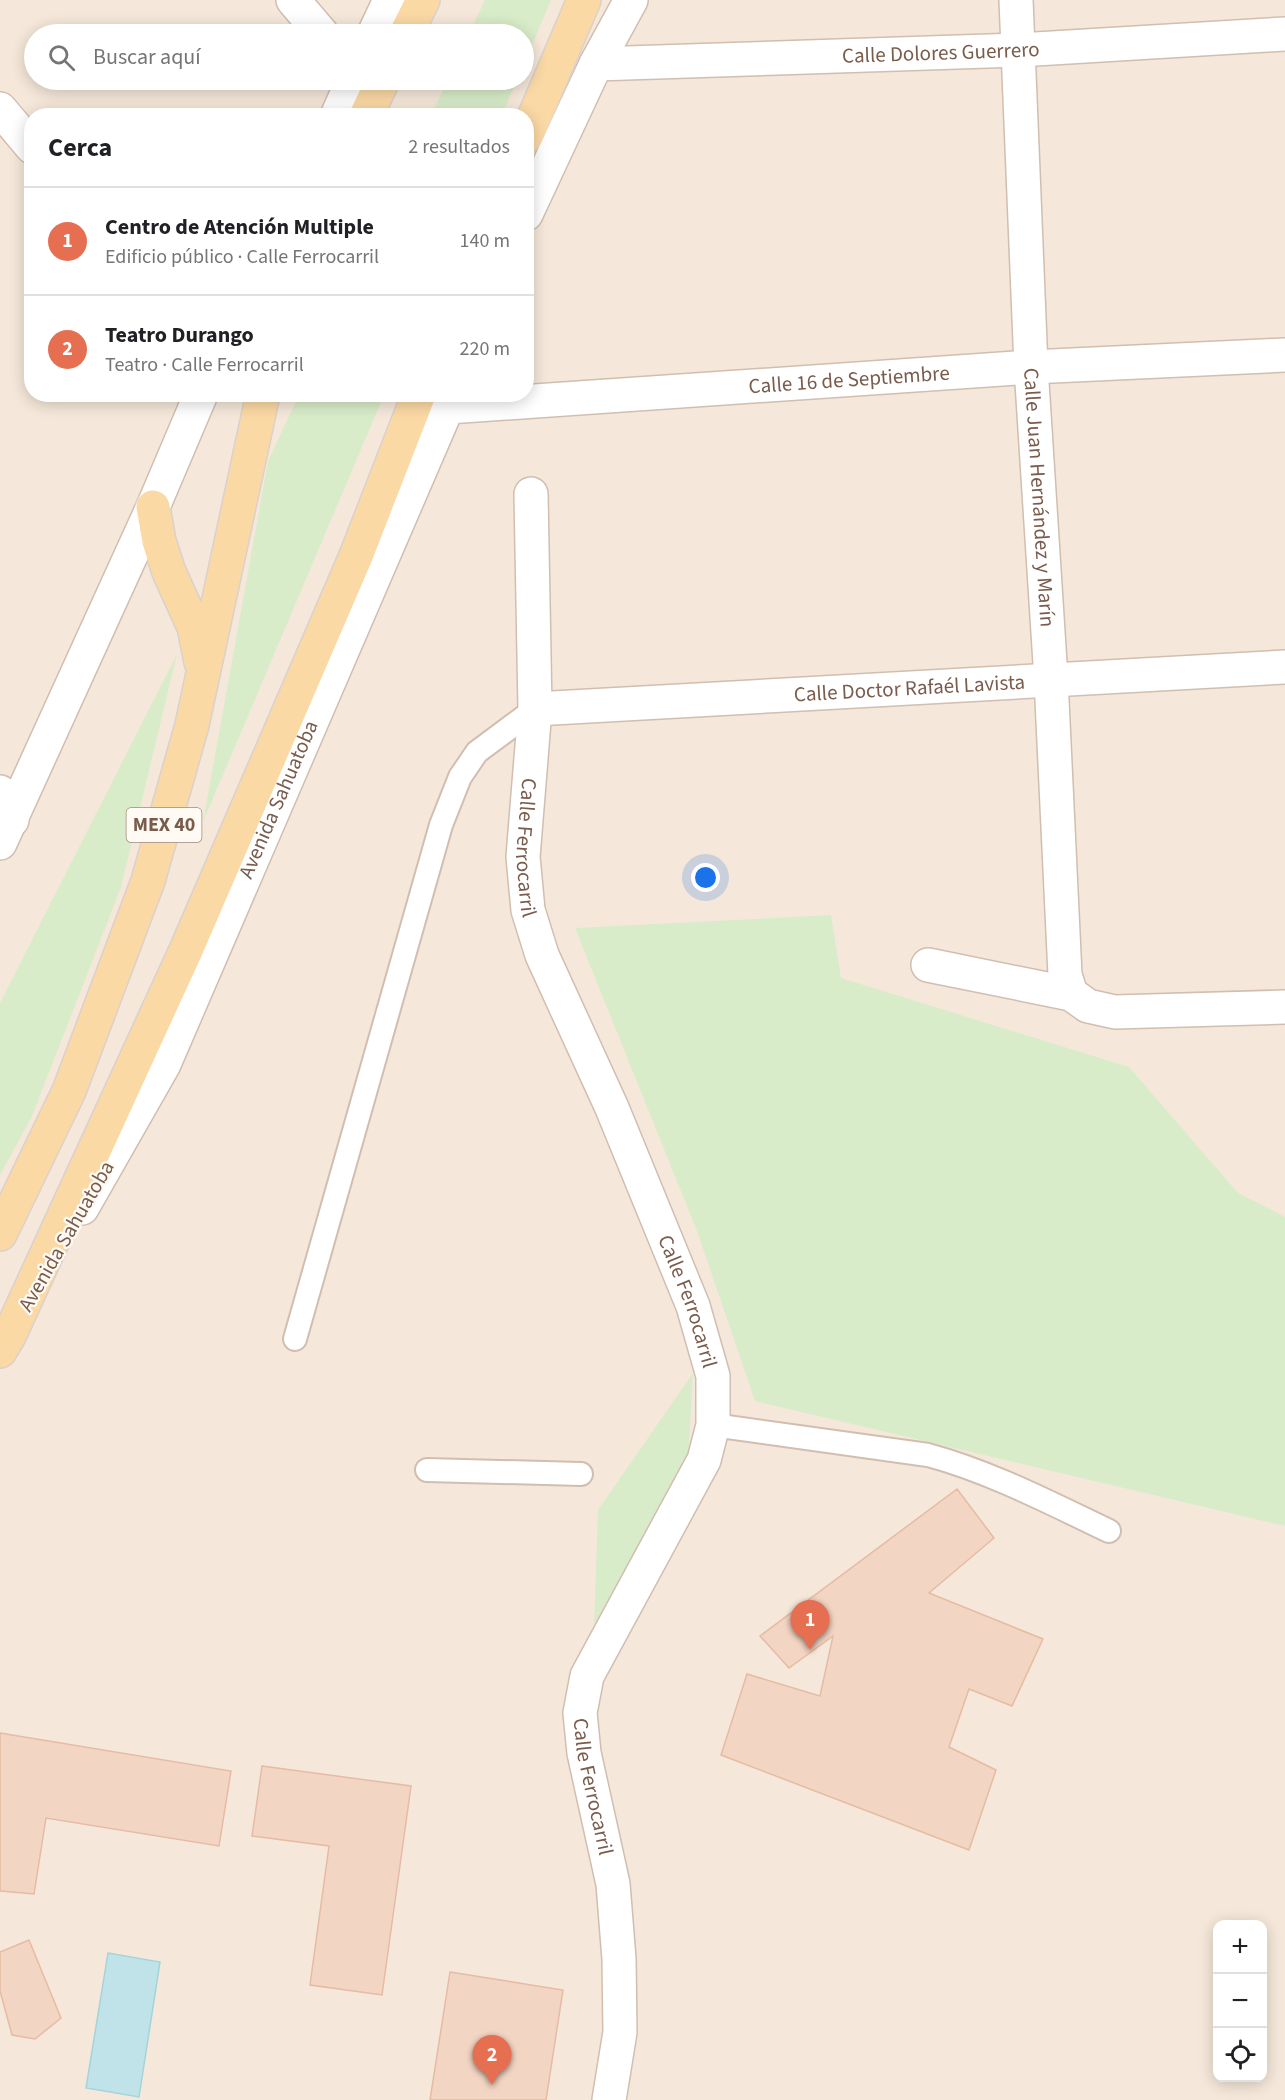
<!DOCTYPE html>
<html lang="es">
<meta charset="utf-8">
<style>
:root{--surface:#fff;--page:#f6f6f6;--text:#202124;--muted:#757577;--line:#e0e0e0;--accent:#e76f51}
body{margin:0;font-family:"Source Sans 3",sans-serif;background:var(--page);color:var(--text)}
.controls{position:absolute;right:18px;bottom:18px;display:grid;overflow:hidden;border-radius:12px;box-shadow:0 3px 15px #0003}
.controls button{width:54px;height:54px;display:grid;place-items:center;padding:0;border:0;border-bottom:2px solid var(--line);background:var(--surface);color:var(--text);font:30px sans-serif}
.you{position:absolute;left:706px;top:878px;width:21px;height:21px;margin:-15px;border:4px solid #fff;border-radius:50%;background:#1a73e8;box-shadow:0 0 0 9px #1a73e833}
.badge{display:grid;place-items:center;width:39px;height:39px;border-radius:50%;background:var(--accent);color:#fff;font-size:20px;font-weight:700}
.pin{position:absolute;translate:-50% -50px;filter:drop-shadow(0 2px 3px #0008)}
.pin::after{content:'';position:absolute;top:32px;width:21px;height:18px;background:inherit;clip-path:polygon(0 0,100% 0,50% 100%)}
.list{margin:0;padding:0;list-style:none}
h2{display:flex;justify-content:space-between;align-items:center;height:78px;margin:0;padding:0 24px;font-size:26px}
h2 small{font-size:20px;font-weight:400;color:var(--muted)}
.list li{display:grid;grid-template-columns:39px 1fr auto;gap:18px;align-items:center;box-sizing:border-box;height:108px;padding:0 24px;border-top:2px solid var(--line)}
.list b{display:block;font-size:22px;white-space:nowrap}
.list p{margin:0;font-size:20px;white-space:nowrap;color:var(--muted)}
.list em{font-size:20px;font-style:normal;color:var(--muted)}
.icon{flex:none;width:33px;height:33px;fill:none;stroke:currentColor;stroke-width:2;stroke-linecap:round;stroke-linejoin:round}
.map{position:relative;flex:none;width:1285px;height:2100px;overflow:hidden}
.search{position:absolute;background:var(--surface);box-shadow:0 3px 15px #0003;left:24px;top:24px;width:510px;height:66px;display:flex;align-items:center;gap:15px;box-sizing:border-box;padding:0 21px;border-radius:33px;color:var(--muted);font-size:22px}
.panel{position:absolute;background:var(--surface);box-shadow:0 3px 15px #0003;left:24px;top:108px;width:510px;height:294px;border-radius:24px}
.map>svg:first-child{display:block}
</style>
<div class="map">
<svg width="1285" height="2100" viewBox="0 0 1285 2100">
<rect width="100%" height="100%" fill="#fdf6ec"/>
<!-- residential -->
<path fill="#f5e8da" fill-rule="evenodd" d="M0 0H1285V2100H0ZM34 34H524V80H34ZM32 116H526V394H32ZM1218 1924H1262V2078H1218Z"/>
<!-- green -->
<path fill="#d8ecc9" d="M485 0H551L524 64V34H469Z
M448 80H517L502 115H431Z
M299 395H384L203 822 268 461Z
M177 654 121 887 32 1116 0 1175V1003Z
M831 915 841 978 1129 1067 1238 1193 1285 1217V1526L755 1401 697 1231 575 928Z
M693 1373 688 1464 594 1629 598 1510Z"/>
<!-- water -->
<path fill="#bfe3e8" stroke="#a5d3da" stroke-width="1.5" d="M108 1953 160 1962 139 2097 86 2088Z"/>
<!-- building -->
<path fill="#f3d5c3" stroke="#e6bba3" stroke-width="1.5" d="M957 1489 994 1538 929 1593 1043 1639 1012 1706 969 1689 949 1747 996 1770 969 1850 721 1755 747 1674 820 1696 833 1636 789 1668 760 1636Z
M0 1733 231 1771 219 1846 46 1818 34 1894 0 1891Z
M262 1766 411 1786 382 1995 310 1985 329 1846 252 1836Z
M29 1940 61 2018 35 2039 12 2035 0 1991V1952Z
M450 1972 563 1990 546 2100H430Z"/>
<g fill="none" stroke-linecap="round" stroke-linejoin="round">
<defs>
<path id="service" d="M295 1339 441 825 460 777 477 752 535 709
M713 1425 928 1455C991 1472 1050 1503 1109 1531
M427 1470 581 1474"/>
<g id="minor">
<path d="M293 0 322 34"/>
<path id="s1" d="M1016 0 1031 367 1051 679 1065 975 1071 994"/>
<path id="s2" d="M596 64 1019 50 1285 34"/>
<path d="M0 109 32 147"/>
<path id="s3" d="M421 407H448L1031 367 1285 355"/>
<path id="s4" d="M531 494 535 709 523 857 528 910 542 955 612 1108 693 1306 713 1376V1425L704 1460 587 1676 580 1713 584 1753 613 1884 619 1959 620 2032 609 2100"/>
<path id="s5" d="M535 709 1285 667"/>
<path d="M0 792 12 820"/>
<path d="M928 965 1071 994 1088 1006 1115 1012 1285 1007"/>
</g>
<g id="tertiary">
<path d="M374 34 390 0"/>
<path d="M337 116 353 80"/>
<path d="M526 214 596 64 631 0"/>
<path d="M0 843 153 507 201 394"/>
<path id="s6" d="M82 1208 164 1064 453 394"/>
</g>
<path id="primary" d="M406 34 423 0
M366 116 383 80
M526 136 584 0
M153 507 159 541 169 572 194 627 201 662
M0 1234 69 1091 148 881 192 725 263 394
M0 1351 9 1336 187 948 356 556 419 394"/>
</defs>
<!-- service casing -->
<use href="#service" stroke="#d1beb0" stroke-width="26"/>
<!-- minor casing -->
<use href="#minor" stroke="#d1beb0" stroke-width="36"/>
<!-- tertiary casing -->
<use href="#tertiary" stroke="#d1beb0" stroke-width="36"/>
<!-- primary casing -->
<use href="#primary" stroke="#dad1cd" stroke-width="36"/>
<!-- service -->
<use href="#service" stroke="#fff" stroke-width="22"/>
<!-- minor -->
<use href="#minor" stroke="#fff" stroke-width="33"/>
<!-- tertiary -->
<use href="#tertiary" stroke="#fff" stroke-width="33"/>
<!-- primary -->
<use href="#primary" stroke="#fbd9a5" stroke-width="33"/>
</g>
<g text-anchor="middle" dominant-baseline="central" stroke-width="4.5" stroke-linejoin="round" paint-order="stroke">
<!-- shield labels -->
<rect fill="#fffaf3" stroke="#a28b7f" stroke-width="1.5" x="126.5" y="808" width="75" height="34" rx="4.5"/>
<g font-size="20" font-weight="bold" fill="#7a5c4d">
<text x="164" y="825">MEX 40</text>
</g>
<!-- street labels -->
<g font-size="21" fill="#7a5c4d" stroke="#fffaf3">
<text stroke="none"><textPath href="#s2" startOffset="345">Calle Dolores Guerrero</textPath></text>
<text stroke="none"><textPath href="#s3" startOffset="429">Calle 16 de Septiembre</textPath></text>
<text stroke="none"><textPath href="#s1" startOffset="498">Calle Juan Hernández y Marín</textPath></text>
<text stroke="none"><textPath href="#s5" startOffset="375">Calle Doctor Rafaél Lavista</textPath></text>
<text stroke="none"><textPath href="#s6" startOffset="454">Avenida Sahuatoba</textPath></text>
<text stroke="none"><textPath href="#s4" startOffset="354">Calle Ferrocarril</textPath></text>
<text transform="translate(66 1236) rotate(-60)">Avenida Sahuatoba</text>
<text stroke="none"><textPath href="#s4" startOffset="840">Calle Ferrocarril</textPath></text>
<text stroke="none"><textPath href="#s4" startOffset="1362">Calle Ferrocarril</textPath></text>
</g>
</g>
</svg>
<div class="controls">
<button>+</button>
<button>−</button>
<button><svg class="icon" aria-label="locate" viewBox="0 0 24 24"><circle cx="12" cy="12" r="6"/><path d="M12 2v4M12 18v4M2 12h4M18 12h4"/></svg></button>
</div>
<div class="you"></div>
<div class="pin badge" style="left:810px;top:1650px">1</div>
<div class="pin badge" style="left:492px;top:2085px">2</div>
<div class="search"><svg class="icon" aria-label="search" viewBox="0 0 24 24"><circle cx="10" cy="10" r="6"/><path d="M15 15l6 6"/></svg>Buscar aquí</div>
<section class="panel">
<h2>Cerca<small>2 resultados</small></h2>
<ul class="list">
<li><span class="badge">1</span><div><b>Centro de Atención Multiple</b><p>Edificio público · Calle Ferrocarril</p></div><em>140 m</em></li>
<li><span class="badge">2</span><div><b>Teatro Durango</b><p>Teatro · Calle Ferrocarril</p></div><em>220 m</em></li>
</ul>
</section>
</div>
